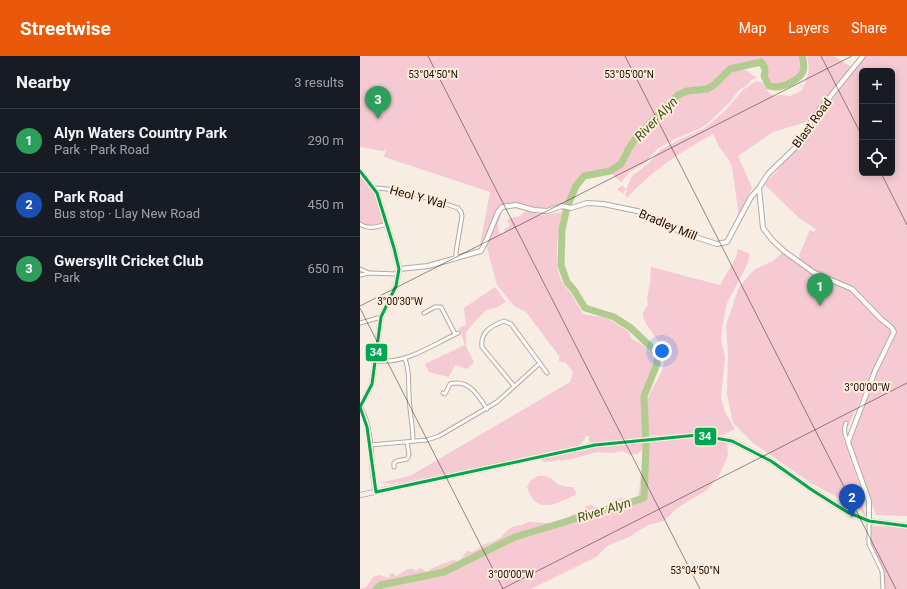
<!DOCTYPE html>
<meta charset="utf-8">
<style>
:root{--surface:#171b24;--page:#20242c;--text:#f1f3f6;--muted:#9ea1a6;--line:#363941;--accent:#ea580c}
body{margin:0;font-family:Roboto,sans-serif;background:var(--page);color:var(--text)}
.controls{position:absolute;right:12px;top:12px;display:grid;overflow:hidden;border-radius:6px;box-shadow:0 2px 10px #0003}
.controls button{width:36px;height:36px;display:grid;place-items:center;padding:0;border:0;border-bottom:1px solid var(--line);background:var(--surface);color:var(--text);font:20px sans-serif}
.you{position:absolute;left:302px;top:295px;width:14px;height:14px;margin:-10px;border:3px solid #fff;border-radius:50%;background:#1a73e8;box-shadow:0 0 0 6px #1a73e833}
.badge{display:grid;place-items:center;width:26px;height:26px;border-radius:50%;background:var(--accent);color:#fff;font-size:13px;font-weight:700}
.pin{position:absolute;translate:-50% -33px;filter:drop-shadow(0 1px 2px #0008)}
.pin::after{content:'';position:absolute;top:21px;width:14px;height:12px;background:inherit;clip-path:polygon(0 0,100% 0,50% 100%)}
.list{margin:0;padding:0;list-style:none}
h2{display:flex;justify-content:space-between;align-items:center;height:52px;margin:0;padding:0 16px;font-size:17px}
h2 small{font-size:13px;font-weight:400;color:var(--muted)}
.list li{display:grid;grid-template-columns:26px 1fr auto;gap:12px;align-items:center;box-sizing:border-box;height:64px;padding:0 16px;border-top:1px solid var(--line)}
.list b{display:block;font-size:15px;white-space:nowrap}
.list p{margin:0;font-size:13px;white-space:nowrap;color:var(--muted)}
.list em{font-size:13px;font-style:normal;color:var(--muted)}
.icon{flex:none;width:22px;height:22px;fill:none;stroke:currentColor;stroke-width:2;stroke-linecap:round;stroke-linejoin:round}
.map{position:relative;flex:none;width:547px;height:533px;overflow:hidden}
header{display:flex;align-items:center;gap:24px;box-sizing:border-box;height:56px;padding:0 20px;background:var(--accent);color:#fff}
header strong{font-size:19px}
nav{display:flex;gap:22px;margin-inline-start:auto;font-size:14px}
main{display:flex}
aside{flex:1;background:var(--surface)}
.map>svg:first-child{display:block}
</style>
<header>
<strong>Streetwise</strong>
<nav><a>Map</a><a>Layers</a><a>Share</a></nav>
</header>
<main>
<aside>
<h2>Nearby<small>3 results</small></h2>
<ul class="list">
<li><span class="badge" style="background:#2e9e5b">1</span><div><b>Alyn Waters Country Park</b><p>Park · Park Road</p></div><em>290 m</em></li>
<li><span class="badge" style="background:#1a4fb4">2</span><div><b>Park Road</b><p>Bus stop · Llay New Road</p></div><em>450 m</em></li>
<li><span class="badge" style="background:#2e9e5b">3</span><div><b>Gwersyllt Cricket Club</b><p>Park</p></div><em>650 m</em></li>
</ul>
</aside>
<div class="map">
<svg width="547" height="533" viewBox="0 0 547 533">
<rect width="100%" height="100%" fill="#f7ede3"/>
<!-- green -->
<path fill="#f6cad3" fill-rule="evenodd" d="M0 0H442C445 10 445 17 437 24L443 32C447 22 452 11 446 0H474L493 12 457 52 461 59 505 0H547V460L516 459 490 386 516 316 536 275 532 276 483 381 504 442 503 453 513 470 547 472V533H524L522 514 511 487V472L501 454 451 427 393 387 373 367 367 338 368 297 366 269 379 231 395 213 413 205 424 195 438 204 440 200 439 199 450 174 454 176 456 173 439 162 405 129 409 123 416 116 461 59 457 53 450 60 448 64 443 67 413 76 378 100 392 132 379 160 372 112 369 104 359 91 353 78C322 95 291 115 267 142L265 138 267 135 265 134 263 138 257 133 260 131 263 130 266 134 272 120 289 107 300 94 321 83 345 72 365 55 383 34 396 25 403 27 409 37 414 40 421 39 430 40 443 34 437 24 422 31 409 30 404 20C406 14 405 11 401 6L370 13 354 29 347 33 327 35 318 39 278 79 269 92 261 108 250 115 224 120 216 130 207 151 187 154H174L156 148 141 149 123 190 120 189 130 136 24 101 26 92 23 95 0 91ZM502 15H532V117H502Z
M375 14H386L397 22 391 24 387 29 379 34 369 47 347 68 339 73 317 82 297 93 285 107 271 115 261 126 251 117 262 110 275 88 307 56 316 44 328 37H337L354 32 369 17Z
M0 116 14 132 26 168C18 171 8 174 0 168Z
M142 155 138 168 139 178 140 177 144 178 145 172 149 171 150 167 147 166 148 163 160 160 166 155 181 159 203 156C198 176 193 204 201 224 204 230 209 234 212 239 216 245 219 252 223 258L246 262 252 265 269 276 271 282 284 290 290 296H291L295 306 282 342 283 381 232 387 229 385V380H226L222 387 218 390 33 428 19 427 50 420 210 326 213 316 205 306 203 307 199 305V300L166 256 154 250 137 229 126 188 139 156Z
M378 193 390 198 387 209 367 247 362 272 361 285 365 301 361 342 365 356 375 373 363 379 323 377 288 380C287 369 284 356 287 345 292 326 316 308 297 288L298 285 286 268 283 260V256L288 249 287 242 290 227 291 211 360 229 376 201Z
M135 231 146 246 138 251 126 254 110 271 106 277V290L114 306 107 313 95 309 89 321 69 316 65 308 105 289 99 272 106 269 104 252Z
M333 382 367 387 368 400 359 419 347 434 317 452 304 465 288 469 267 482 247 490 236 501 171 533H0L6 531 13 521 19 519 29 522 30 518 33 517 36 520C43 517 49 509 56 515L60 512 67 516C71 511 86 507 93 504L97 505 101 503 107 495 113 496C116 494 120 491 123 489 128 487 133 486 138 483 143 480 146 474 152 471 155 470 159 470 161 469 162 469 166 467 167 466 181 465 200 472 211 459L222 456 226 450 231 449 234 451 243 452C248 450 251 445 256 443 267 440 273 449 279 437L283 394 277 398 270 399 263 395 253 397 237 396 212 403 184 406 182 403 183 401 234 391 289 385Z
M178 420C193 419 193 427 203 430 206 431 210 431 213 431L217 438C198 447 176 461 167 431L171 424Z"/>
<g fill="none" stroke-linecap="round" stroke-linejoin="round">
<!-- river -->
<path stroke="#b2cb8f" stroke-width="7" d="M16 533 21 529 84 516 155 481 284 442 286 390 284 340 297 308V300L293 293 271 272 254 261 225 252 214 234 207 226 201 209 202 174 207 151 216 130 224 120 250 115 261 108 269 92 278 79 318 39 327 35 347 33 354 29 370 13 401 6C405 11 406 14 404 20L409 30C416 32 421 31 428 28 442 21 447 16 442 0"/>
<defs>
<path id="minor" d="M14 132C43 133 70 143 98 152L101 156 102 160 96 196V202
M0 168C8 174 18 171 26 168
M0 213 9 217
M0 219 10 217 38 218
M64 257 75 251H81L95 278
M0 267 21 261
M45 303C50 315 48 324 49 337 49 353 53 369 53 385
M15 305C47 308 70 290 98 277
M154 330 122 291C120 276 131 270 144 265L151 268 187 317
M83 337 85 338 90 328C109 323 118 339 127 353
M486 367C483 374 485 379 488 386
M10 389 67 384 79 380 137 346 180 307
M34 411V407L37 405 47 403 49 399 47 386
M509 465V488L522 515 523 533"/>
<path id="tertiary" d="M0 115 17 137 34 192 39 213 36 230 21 261 12 328 0 351
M399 132 403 172 413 185 424 195 453 216 492 233 521 263 531 271 534 276 515 315 488 386 509 445V465
M39 213 68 210 121 195 127 183 138 156 142 151 156 149 174 154 187 155 202 150 211 152 227 147 243 148 282 156 323 177 357 188 367 186 391 141 399 132 408 118 443 84 452 63 503 0
M0 351C14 376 9 407 16 436"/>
<path id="secondary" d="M0 439 235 389 338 379 372 385 411 405 452 434 487 456 509 465 547 470"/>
</defs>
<!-- minor casing -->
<use href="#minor" stroke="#b2aaa2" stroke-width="5"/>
<!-- tertiary casing -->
<use href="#tertiary" stroke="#b2aaa2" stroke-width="6"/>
<!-- secondary casing -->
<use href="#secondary" stroke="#b2aaa2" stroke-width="6"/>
<!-- minor -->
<use href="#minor" stroke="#fefcfb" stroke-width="3"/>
<!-- tertiary -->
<use href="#tertiary" stroke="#fefcfb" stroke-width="4"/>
<!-- secondary -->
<use href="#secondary" stroke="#f2f0eb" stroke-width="4.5"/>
<defs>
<path id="bus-1" d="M0 115 17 137 34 192 39 213 36 230 21 261 12 328 0 351 7 371 16 436 235 389 338 379 372 385 411 405 452 434 487 456 509 465 547 470"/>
</defs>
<!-- bus-1 casing -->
<use href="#bus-1" stroke="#ffecdb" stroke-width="6"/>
<!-- bus-1 -->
<use href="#bus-1" stroke="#00a651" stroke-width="3"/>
</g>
<!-- ticks -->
<path fill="none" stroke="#181009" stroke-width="1" stroke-opacity="0.45" d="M68 0 340 533M265 0 536 533M461 0 502 80M521 117 547 169M0 250 492 0M0 252 143 533M142 533 547 327"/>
<g text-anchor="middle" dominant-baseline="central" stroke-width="4" stroke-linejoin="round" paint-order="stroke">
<!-- street labels -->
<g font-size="12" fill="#181009" stroke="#ffecdb">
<text transform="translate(452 67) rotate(-54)">Blast Road</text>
<text transform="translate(58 141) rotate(15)">Heol Y Wal</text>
<text transform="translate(308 169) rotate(23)">Bradley Mill</text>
</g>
<!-- water labels -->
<g font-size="13" font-style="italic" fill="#365017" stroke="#ffecdb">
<text transform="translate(296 63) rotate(-46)">River Alyn</text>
<text transform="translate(244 454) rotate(-17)">River Alyn</text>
</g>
</g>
<g font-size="10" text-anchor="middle" fill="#181009" stroke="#ffecdb" stroke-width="4" stroke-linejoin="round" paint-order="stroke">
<text x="73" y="22">53°04'50"N</text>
<text x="269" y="22">53°05'00"N</text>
<text x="40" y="249">3°00'30"W</text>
<text x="507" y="335">3°00'00"W</text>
<text x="335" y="518">53°04'50"N</text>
<text x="151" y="522">3°00'00"W</text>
</g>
<g stroke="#ffecdb" stroke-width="1.5">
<rect x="5" y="287" width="23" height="19" rx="4" fill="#00a651"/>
<rect x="334" y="371" width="23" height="19" rx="4" fill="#00a651"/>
</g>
<g font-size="11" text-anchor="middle" font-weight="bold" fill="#fff">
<text x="16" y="300">34</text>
<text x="345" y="384">34</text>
</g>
</svg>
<div class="controls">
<button>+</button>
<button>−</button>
<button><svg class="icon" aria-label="locate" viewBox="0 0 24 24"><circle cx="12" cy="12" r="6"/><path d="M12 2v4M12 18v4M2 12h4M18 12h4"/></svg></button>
</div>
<div class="you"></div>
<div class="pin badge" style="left:460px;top:250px;background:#2e9e5b">1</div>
<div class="pin badge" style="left:492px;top:461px;background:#1a4fb4">2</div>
<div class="pin badge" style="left:18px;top:63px;background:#2e9e5b">3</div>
</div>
</main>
